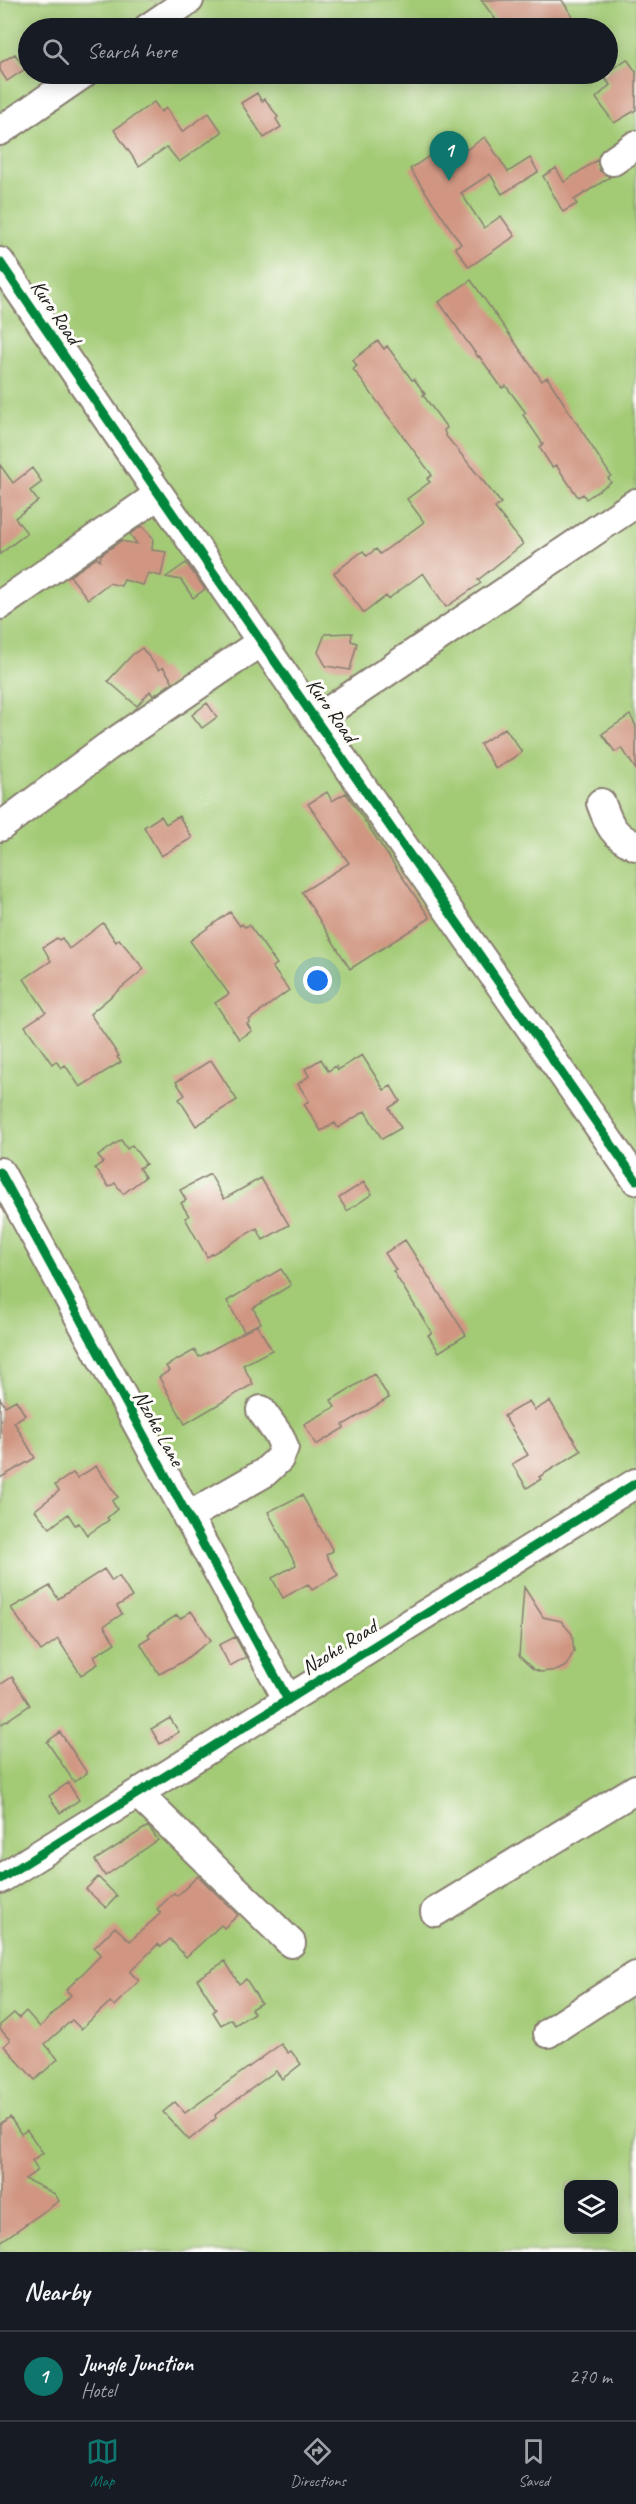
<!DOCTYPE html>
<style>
:root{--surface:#171b24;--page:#242831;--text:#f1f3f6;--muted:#9ea1a6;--line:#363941;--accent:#0f766e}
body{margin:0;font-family:Caveat,sans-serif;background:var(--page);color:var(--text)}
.controls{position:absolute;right:18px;bottom:18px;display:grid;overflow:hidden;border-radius:12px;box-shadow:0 3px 15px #0003}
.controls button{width:54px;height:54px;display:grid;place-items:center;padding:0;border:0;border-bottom:2px solid var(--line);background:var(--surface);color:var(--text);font:30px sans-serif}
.you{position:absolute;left:318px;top:981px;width:21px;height:21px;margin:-15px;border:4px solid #fff;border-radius:50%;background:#1a73e8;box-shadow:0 0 0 9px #1a73e833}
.badge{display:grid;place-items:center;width:39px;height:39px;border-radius:50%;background:var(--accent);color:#fff;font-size:20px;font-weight:700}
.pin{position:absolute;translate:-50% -50px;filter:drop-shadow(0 2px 3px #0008)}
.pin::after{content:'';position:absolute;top:32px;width:21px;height:18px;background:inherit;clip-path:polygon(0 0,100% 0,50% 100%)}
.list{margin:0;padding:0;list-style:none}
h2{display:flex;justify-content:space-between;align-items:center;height:78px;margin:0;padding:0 24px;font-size:26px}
h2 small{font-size:20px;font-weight:400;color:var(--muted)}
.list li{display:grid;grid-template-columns:39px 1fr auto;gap:18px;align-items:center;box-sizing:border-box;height:90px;padding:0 24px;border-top:2px solid var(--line)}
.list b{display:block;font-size:22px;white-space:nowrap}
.list p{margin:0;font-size:20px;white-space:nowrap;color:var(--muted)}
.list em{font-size:20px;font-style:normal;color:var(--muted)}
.icon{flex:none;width:33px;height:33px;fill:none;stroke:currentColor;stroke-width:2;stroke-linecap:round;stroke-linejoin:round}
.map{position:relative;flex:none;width:636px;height:2252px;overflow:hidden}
.search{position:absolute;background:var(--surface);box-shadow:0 3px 15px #0003;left:18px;right:18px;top:18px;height:66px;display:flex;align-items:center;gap:15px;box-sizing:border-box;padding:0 21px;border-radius:33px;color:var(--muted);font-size:22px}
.sheet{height:168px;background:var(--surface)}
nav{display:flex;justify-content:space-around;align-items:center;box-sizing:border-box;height:84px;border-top:2px solid var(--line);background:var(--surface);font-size:16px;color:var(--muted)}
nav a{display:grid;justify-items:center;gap:3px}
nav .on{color:var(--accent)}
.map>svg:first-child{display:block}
</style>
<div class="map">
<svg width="636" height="2252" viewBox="0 0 636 2252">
<rect width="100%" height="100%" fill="#fdfcf7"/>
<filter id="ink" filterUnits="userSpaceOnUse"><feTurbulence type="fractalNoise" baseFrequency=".0167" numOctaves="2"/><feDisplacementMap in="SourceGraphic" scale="12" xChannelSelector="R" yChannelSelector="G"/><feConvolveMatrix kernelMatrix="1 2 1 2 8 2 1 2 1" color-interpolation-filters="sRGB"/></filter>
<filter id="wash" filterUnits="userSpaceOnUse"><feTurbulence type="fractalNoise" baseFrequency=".008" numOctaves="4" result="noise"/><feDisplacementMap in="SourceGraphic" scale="24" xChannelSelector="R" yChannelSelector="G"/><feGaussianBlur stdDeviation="1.35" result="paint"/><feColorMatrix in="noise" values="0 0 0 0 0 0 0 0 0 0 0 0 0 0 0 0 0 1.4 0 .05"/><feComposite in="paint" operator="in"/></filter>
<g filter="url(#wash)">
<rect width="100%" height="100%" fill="#f4e0c5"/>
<!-- green -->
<path fill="#a3cb76" stroke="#607449" stroke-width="1.5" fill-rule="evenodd" d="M0 0H636V2252H0ZM28 28H608V74H28ZM568 2184H614V2230H568Z"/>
<g id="blocks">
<!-- building -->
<path fill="#d09682" d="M481 0H562L576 22 567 28H502Z
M15 54 25 69 7 81 0 70V63Z
M627 59 636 72V110L614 123 596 98 610 85 603 75Z
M257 93 262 102 265 99 278 117 276 119 281 127 264 138 241 103Z
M154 102 161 112 166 108 182 132 209 113 222 132 179 162 167 147 139 166 114 130Z
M458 137 466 150 485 137 508 172 530 158 538 172 502 194 490 174 461 193 484 228 501 216 515 236 469 267 455 247 461 244 410 169Z
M597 160 600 171 610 177 574 200 577 204 563 212 543 176 556 168 564 182Z
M471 280 542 381 547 377 611 476 608 478 611 482 586 499 583 494 578 497 556 465 552 467 539 447 543 444 523 415 526 413 506 386 502 388 479 356 478 357 439 302Z
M378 341 384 349 387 346 412 380 414 379 425 394 423 395 447 428 444 430 446 436 501 503 495 508 523 544 478 580 481 583 446 607 423 573 388 599 386 596 364 613 334 573 363 551 367 556 376 549 380 554 424 522 407 499 430 482 427 479 432 475 353 369 357 366 353 360Z
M0 465 13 483 32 468 42 482 30 491 38 501 15 518 27 533 0 554Z
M142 526 153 538 152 550 166 552 161 576 148 573 143 585 124 580 121 586 109 583 88 599 70 576 97 558 100 561 101 555 121 541 137 544 130 534Z
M186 563 205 589 193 598 181 580 166 577Z
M352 633 351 641 357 643 350 670 326 666 318 652 325 634Z
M142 648 159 670 163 667 173 682 153 696 150 691 137 706 108 681 132 655Z
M207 703 217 717 202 728 192 715Z
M630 715 636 726V770L622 748 615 752 602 734Z
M505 728 522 752 496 769 480 744Z
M327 792 332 801 346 793 430 918 350 969 302 892 349 863 308 804Z
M161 816 166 824 179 816 192 838 161 856 144 827Z
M230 912 240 926 242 924 245 927 249 925 277 964 272 967 289 990 249 1020 250 1022 247 1024 252 1031 239 1039 215 1003 229 994 190 941Z
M103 923 116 942 119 939 144 969 90 1014 119 1056 117 1057 121 1062 80 1087 65 1065 61 1068 56 1061 52 1064 25 1026 46 1012 24 979 51 961 43 947 57 938 59 940 62 938 69 949Z
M362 1055 384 1090 391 1086 400 1101 389 1108 401 1128 382 1139 365 1111 338 1128 335 1123 321 1131 304 1104 309 1101 298 1084 309 1076 305 1069 321 1059 328 1071 336 1066 338 1070Z
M211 1060 237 1100 196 1126 179 1099 185 1095 176 1082Z
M121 1140 127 1149 132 1145 146 1164 139 1168 145 1177 123 1194 115 1183 109 1187 95 1168 103 1162 98 1156Z
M210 1174 224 1199 261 1178 289 1225 263 1240 257 1228 207 1257 185 1218 189 1216 181 1203 186 1200 180 1190Z
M364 1182 372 1194 347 1211 339 1198Z
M405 1240 466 1335 439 1352 428 1335 432 1333 393 1271 396 1270 385 1253Z
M281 1269 291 1285 253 1308 261 1323 244 1331 227 1301Z
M257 1325 272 1350 243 1365 253 1384 185 1424 159 1377 169 1371 166 1366 195 1350 199 1357Z
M374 1374 389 1398 343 1425 344 1428 316 1445 304 1424 335 1407 331 1400Z
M0 1398 5 1406 16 1400 25 1415 14 1422 35 1458 0 1478Z
M529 1401 535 1410 550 1401 581 1451 539 1477 541 1479 527 1488 512 1464 528 1455 504 1416Z
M96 1466 118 1497 112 1501 117 1509 107 1518 109 1520 87 1535 79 1523 75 1525 68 1514 50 1528 35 1510 59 1491 55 1485 73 1473 77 1478Z
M302 1495 333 1551 326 1555 338 1575 312 1590 308 1584 283 1598 272 1578 296 1565 268 1512Z
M104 1569 112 1581 119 1576 132 1597 117 1606 122 1614 104 1626 115 1643 94 1656 98 1664 81 1675 58 1639 41 1651 11 1608 50 1586 58 1599Z
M524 1587 543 1617 561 1621 572 1634 574 1651 566 1666 558 1670 541 1672 533 1669 519 1656Z
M191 1611 211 1640 180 1663 159 1674 140 1643 150 1637 148 1634 177 1615 180 1619Z
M235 1637 246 1657 230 1666 219 1645Z
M12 1677 30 1705 0 1725V1685Z
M170 1718 179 1732 160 1744 151 1729Z
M60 1732 87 1773 74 1782 47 1742Z
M68 1783 79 1800 60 1813 49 1796Z
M148 1826 158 1840 105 1876 95 1860Z
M198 1876 238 1915 224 1928 221 1925 186 1957 170 1939 161 1947 158 1944 130 1972 139 1981 114 2006 110 2002 81 2029 72 2020 45 2044 58 2059 35 2080 4 2046 10 2040 0 2029V2025L14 2013 19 2018 26 2011 40 2027 71 1995 66 1990 101 1955 94 1948 115 1927 130 1941 161 1913 157 1909 174 1893 177 1896Z
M98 1877 117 1896 106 1908 86 1889Z
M225 1961 239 1984 246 1979 261 2003 251 2009 254 2013 235 2025 231 2019 221 2025 213 2012 216 2009 197 1979Z
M281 2044 288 2053 291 2051 301 2064 282 2079 276 2071 215 2115 216 2118 189 2140 163 2112 175 2102 185 2113Z
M10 2117 21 2134 27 2130 43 2153 32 2160 38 2170 25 2179 55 2194 59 2201 0 2242V2124Z"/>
</g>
</g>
<g filter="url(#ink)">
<use href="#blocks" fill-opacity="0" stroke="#887e70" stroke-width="1.5"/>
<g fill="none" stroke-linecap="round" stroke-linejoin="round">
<defs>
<path id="minor" d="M148 28 189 0
M0 131 83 74
M613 161 636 145
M0 262C209 570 424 874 636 1180
M0 605 158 495
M317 719 636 503
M601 803C609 825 613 836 636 846
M0 827 107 747 261 642
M0 1172 288 1700
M187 1517 264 1473 279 1459 284 1447 280 1437 261 1410
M138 1794 291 1943
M0 1879 636 1483
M435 1912 636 1789
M548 2033 636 1976"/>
</defs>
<!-- minor casing -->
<use href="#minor" stroke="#887e70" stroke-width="32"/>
<!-- minor -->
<use href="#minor" stroke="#fff" stroke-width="28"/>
<defs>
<path id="cycleway" d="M0 262C209 570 424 874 636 1180
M0 1172 288 1700
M0 1879 636 1483"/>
</defs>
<!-- cycleway casing -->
<use href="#cycleway" stroke="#fdfcf7" stroke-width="13"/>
<!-- cycleway -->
<use href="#cycleway" stroke="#00873e" stroke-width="9"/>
</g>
</g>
<g text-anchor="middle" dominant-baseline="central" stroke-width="6" stroke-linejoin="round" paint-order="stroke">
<!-- street labels -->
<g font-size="21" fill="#1c1c1c" stroke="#fdfcf7">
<text transform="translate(56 312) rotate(56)">Kuro Road</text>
<text transform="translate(332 710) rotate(55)">Kuro Road</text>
<text transform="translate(159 1428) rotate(61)">Nzohe Lane</text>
<text transform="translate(339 1647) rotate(-32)">Nzohe Road</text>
</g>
</g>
</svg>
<div class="controls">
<button><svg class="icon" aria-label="layers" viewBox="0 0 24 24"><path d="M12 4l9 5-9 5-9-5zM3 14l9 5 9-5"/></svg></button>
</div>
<div class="you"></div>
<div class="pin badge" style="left:449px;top:181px">1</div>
<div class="search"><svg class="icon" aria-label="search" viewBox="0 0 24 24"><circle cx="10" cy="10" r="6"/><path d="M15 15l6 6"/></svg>Search here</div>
</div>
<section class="sheet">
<h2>Nearby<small></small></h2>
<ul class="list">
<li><span class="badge">1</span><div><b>Jungle Junction</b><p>Hotel</p></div><em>270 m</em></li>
</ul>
</section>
<nav>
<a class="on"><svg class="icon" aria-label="map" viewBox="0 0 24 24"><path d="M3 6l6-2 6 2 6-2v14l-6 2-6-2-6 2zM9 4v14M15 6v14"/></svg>Map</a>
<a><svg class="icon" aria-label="directions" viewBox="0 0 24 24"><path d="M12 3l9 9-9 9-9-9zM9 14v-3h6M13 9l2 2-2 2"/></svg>Directions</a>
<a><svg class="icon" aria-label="saved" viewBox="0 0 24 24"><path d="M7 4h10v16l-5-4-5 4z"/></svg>Saved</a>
</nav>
